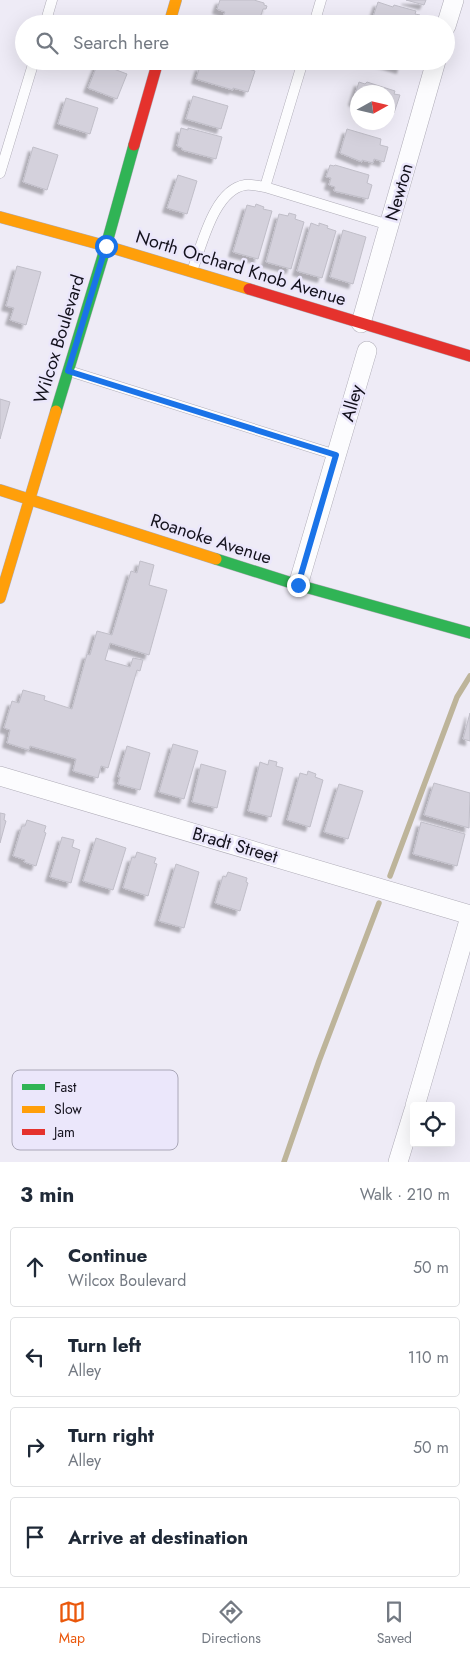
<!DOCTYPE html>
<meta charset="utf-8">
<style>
:root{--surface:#fff;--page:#f2f2f3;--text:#1f2937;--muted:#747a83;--line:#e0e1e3;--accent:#ea580c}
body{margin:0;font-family:Jost,sans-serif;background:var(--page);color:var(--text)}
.controls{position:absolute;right:15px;bottom:15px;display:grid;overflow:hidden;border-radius:5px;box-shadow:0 5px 20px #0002}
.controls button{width:45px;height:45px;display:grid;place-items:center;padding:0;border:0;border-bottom:1px solid var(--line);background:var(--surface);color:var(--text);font:25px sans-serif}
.compass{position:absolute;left:350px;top:85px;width:45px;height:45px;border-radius:50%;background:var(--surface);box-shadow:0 5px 20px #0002;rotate:82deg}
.stop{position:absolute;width:15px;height:15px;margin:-11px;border:4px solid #1a73e8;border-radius:50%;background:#fff}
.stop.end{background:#1a73e8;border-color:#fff;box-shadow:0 1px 5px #0008}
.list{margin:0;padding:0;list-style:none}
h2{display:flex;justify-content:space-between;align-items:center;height:65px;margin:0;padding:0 20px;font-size:21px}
h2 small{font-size:16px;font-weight:400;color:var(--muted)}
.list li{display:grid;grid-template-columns:32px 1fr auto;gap:15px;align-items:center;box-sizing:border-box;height:80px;margin:0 10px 10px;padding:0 10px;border:1px solid var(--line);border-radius:5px}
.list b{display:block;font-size:19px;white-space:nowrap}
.list p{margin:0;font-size:16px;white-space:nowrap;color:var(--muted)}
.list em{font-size:16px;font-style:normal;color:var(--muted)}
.icon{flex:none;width:28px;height:28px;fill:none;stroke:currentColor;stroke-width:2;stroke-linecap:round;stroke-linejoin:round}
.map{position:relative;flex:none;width:470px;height:1162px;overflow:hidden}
.search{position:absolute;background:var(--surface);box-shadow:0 5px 20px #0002;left:15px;right:15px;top:15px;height:55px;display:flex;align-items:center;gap:12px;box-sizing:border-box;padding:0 18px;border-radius:28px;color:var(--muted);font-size:19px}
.sheet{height:425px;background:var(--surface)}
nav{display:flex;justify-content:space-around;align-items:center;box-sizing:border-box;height:70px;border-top:1px solid var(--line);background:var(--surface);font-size:14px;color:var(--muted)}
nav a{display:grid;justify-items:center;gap:2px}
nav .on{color:var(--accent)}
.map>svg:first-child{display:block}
</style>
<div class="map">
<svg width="470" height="1162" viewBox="0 0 470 1162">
<defs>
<filter id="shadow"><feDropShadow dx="-4.5" dy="4.5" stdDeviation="1" flood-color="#0004"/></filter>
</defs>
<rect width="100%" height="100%" fill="#eeebf6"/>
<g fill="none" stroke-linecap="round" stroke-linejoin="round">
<!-- stream -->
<path stroke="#bdb49a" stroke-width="5.5" d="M390 876 457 697 470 676
M284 1162 319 1061 379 903"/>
</g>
<!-- building -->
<path fill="#d4d1dc" stroke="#c0bec8" filter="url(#shadow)" d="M220 0H254L264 3V5L267 6 266 9H263L258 24H249L223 16 225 12 217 9Z
M406 0H426L424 5Z
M378 2 393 7 394 5 416 11 415 14 420 15 417 24 371 23Z
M207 61H222L255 71 248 92 233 88V90L196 79 200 66 205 68Z
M374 61H403L401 69Z
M98 63 127 74 117 99 88 88Z
M359 82 365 84 367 82 395 91 394 94 400 95 394 113 388 111V113V92H358V103L353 101Z
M193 96 228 106 221 129 186 119Z
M66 98 98 108 90 134 58 124Z
M181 128 188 130V128L222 137 216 159 182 150V148L177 146Z
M347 129 381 139 380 145 388 147 384 162 374 159 373 163 362 160V162L340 153Z
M33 147 58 155 47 190 23 182Z
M330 165 334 166 335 165 369 175 367 183 372 185 368 199 334 191 335 187 329 185 331 178 326 177Z
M178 175 197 181 187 214 167 208Z
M256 204 264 207 263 209 272 211 258 259 233 252 247 205 255 207Z
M289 213 296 215 295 219 304 222 291 269 266 262 279 214 288 216Z
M311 223 319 226V223L328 226 327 228 336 231 322 278 297 271Z
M343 230 366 237 353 284 330 277Z
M17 266 41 272 26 325 10 320 14 308 6 306Z
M0 399 10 402 0 439Z
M140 561 154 565 149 585 167 590 149 655 110 643 105 660 130 667 133 658 143 660 140 671 137 670 108 768 101 766 98 778 73 771 76 759 30 746 29 750 7 743 10 730 4 728 12 701 19 703 23 690 45 696 44 700 72 709 87 654 90 655 97 631 112 635 131 571 137 573Z
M470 713V741L463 739Z
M173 744 198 751 184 799 159 792Z
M127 746 150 753 140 790 118 784 120 777H118Z
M269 760 277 762 276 766 283 768 271 817 248 811 260 762 268 765Z
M201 764 226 771 217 808 192 802Z
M308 771 316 774 315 777 323 780 310 827 287 820 300 773 307 775Z
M434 783 470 793 469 828 424 815Z
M339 784 363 791 348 839 324 832Z
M0 813 5 814 4 820 6 821 0 843Z
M27 820 46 826 44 832 46 833 36 866 24 862 25 860 13 856 22 826H25Z
M421 822 465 834 457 866 413 854Z
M62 837 74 840 72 847 80 850 71 883 50 877Z
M96 838 126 848 113 890 83 881Z
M137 852 156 858 154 863 157 864 148 896 123 888 132 857 135 858Z
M176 864 199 872 184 928 159 921Z
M228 872 247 878 246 882 248 883 240 911 215 903 223 876 226 877Z"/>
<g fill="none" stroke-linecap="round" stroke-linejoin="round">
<defs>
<path id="lane" d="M45 24 52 0
M314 24 321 0
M0 173 34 61
M265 187 303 61
M192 271C202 245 214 190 245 185 251 184 259 186 265 187L389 225
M69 371 336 455"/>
<path id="street" d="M446 26 454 0
M361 323 436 61
M298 585 367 351
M0 776 470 915
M415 1106 470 917
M398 1162 414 1110"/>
<path id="fast" d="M56 411 106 246 134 145
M216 559 298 585 470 633"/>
<path id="slow" d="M169 24 176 0
M0 217 106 246 249 289
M0 490 216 559
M0 598 56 411"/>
<path id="jam" d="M134 145 158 61
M249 289 470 356"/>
</defs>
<!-- lane casing -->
<use href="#lane" stroke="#afacb7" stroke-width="11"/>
<!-- street casing -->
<use href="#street" stroke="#afacb7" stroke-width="20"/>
<!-- fast casing -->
<use href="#fast" stroke="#afacb7" stroke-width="12"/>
<!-- slow casing -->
<use href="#slow" stroke="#afacb7" stroke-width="12"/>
<!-- jam casing -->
<use href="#jam" stroke="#afacb7" stroke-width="12"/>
<!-- lane -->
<use href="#lane" stroke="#fcfcfe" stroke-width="10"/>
<!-- street -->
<use href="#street" stroke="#fcfcfe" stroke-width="19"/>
<!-- fast -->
<use href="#fast" stroke="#30b455" stroke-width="11"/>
<!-- slow -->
<use href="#slow" stroke="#ff9f0a" stroke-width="11"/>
<!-- jam -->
<use href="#jam" stroke="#e5322d" stroke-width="11"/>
</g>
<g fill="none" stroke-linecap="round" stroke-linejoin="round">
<!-- route -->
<path stroke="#1a73e8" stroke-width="6" d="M106 246 68 371 336 455 298 585"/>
</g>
<g text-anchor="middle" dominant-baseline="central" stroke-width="5" stroke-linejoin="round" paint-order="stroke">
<!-- street labels -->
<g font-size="18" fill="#13111c" stroke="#ebe7fb">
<text transform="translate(399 192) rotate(-74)">Newton</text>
<text transform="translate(241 268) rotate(17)">North Orchard Knob Avenue</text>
<text transform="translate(59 339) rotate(-73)">Wilcox Boulevard</text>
<text transform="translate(352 403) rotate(-74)">Alley</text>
<text transform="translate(211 539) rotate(18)">Roanoke Avenue</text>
<text transform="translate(235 845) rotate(16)">Bradt Street</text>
</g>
</g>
<!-- legend -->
<rect x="12" y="1070" width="166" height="80" rx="8" fill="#ebe7fb" stroke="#aaa7b8" stroke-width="1"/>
<rect x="22" y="1084" width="23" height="6" fill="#30b455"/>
<rect x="22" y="1106" width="23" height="7" fill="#ff9f0a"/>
<rect x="22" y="1129" width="23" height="6" fill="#e5322d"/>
<g font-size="14" fill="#13111c">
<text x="54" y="1092">Fast</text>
<text x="54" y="1114">Slow</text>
<text x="54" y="1137">Jam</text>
</g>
</svg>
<div class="controls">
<button><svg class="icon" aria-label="locate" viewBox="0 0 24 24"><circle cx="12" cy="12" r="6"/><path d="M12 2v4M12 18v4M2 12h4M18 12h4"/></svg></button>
</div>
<svg class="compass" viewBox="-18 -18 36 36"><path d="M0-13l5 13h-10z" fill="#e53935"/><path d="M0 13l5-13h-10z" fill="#747a83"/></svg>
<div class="stop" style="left:106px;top:246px"></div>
<div class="stop end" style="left:298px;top:585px"></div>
<div class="search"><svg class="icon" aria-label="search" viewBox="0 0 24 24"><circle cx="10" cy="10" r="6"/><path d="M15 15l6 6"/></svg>Search here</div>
</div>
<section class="sheet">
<h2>3 min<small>Walk · 210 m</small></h2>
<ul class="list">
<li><svg class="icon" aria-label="ahead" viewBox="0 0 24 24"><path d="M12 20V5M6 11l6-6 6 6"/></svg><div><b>Continue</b><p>Wilcox Boulevard</p></div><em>50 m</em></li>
<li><svg class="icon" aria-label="left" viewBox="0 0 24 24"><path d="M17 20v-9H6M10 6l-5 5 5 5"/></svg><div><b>Turn left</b><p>Alley</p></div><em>110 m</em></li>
<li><svg class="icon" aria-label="right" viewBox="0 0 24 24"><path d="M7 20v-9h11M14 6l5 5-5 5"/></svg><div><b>Turn right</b><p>Alley</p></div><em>50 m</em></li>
<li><svg class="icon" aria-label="arrive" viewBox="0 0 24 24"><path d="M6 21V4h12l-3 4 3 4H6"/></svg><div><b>Arrive at destination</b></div></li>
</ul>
</section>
<nav>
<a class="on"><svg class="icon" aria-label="map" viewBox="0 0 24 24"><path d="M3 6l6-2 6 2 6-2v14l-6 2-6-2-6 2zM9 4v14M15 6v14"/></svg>Map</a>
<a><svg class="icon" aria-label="directions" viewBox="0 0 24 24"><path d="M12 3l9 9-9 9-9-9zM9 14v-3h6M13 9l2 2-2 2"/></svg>Directions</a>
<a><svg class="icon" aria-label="saved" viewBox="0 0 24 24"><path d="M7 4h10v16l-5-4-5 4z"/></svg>Saved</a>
</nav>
